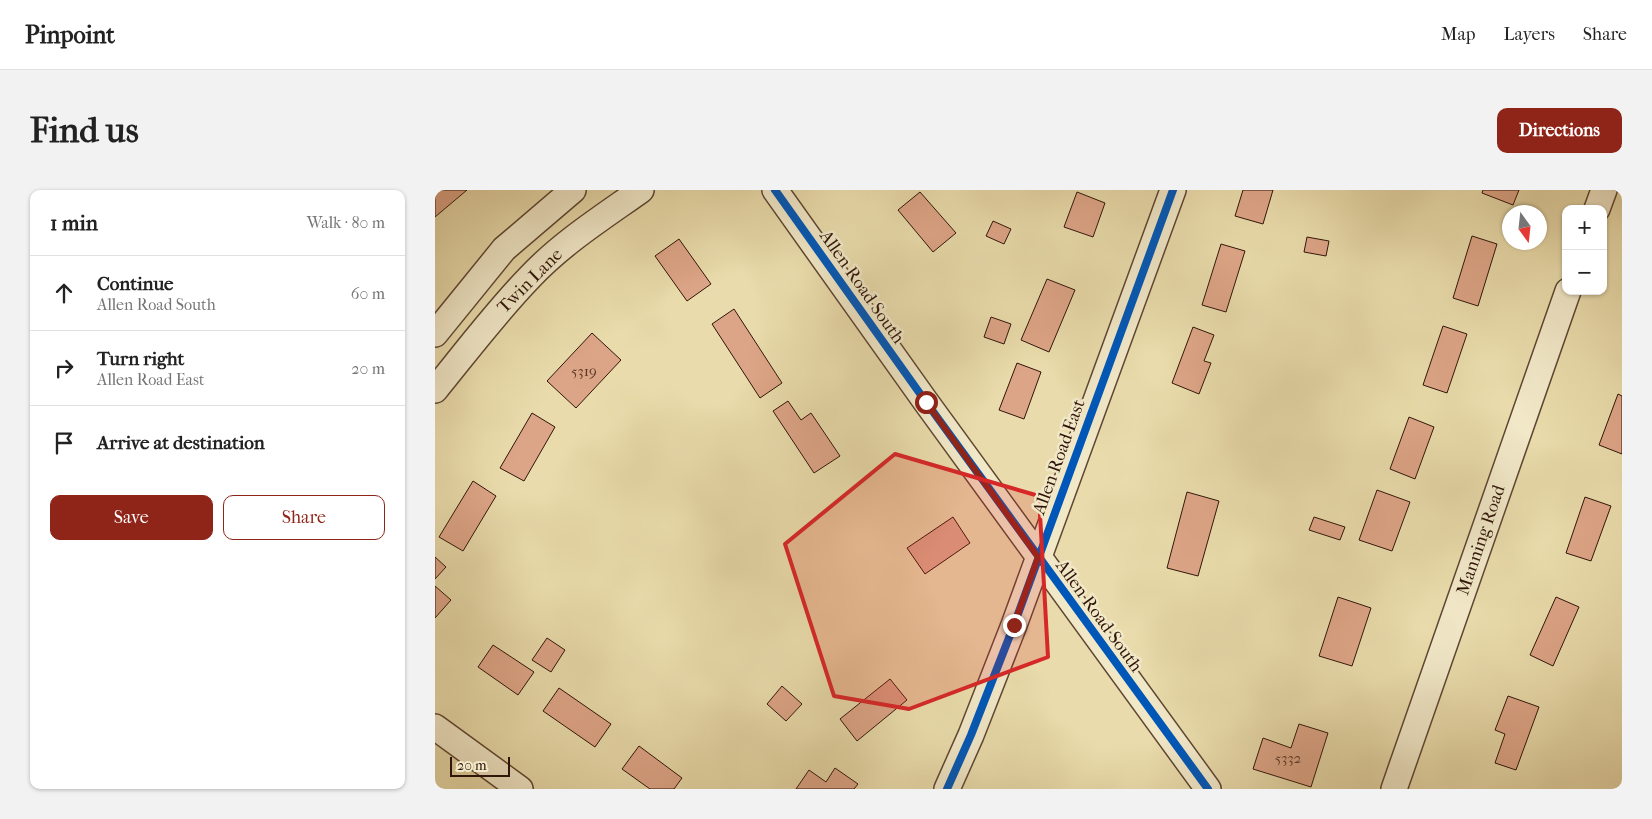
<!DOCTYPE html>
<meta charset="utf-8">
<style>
:root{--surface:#fff;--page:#f2f2f2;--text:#222;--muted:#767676;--line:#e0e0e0;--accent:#8f2418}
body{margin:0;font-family:"IM FELL French Canon",serif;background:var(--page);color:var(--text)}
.controls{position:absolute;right:15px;top:15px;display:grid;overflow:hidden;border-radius:10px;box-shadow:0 1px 4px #0004}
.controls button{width:45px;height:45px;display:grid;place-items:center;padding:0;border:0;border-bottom:1px solid var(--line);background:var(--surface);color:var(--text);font:25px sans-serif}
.compass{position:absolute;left:1067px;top:15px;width:45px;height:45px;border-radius:50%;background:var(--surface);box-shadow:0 1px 4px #0004;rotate:165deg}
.scale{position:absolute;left:15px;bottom:12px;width:60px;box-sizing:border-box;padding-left:5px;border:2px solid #301509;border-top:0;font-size:14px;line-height:18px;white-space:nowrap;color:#301509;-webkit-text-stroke:4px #f1e8c8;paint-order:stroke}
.stop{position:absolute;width:15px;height:15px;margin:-11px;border:4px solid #8f2418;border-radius:50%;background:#fff}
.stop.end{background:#8f2418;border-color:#fff;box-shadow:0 1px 5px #0008}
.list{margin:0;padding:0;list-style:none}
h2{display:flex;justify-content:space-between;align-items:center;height:65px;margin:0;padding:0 20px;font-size:21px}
h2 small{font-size:16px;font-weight:400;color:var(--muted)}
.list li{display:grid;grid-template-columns:32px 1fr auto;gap:15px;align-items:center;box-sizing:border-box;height:75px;padding:0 20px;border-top:1px solid var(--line)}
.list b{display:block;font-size:19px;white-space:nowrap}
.list p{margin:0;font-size:16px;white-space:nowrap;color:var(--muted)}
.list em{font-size:16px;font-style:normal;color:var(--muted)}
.actions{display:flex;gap:10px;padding:15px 20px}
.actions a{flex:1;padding:11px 0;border:1px solid var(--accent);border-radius:10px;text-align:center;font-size:18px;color:var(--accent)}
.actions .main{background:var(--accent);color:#fff}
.icon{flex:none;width:28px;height:28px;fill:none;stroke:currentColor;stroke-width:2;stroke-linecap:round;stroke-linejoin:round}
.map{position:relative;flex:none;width:1187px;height:599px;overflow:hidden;border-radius:10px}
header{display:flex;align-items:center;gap:30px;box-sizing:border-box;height:70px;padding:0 25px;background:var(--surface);border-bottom:1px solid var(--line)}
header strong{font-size:24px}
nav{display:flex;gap:28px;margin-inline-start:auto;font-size:18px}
.intro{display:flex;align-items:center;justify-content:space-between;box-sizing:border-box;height:120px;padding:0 30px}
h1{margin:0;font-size:35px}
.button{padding:12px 22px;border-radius:10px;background:var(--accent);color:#fff;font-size:18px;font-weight:700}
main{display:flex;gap:30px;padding:0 30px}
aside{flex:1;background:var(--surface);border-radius:10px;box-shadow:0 1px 4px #0004}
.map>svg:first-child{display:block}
</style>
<header>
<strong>Pinpoint</strong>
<nav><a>Map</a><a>Layers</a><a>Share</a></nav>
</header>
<div class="intro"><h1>Find us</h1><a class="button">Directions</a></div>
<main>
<aside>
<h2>1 min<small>Walk · 80 m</small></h2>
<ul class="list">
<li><svg class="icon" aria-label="ahead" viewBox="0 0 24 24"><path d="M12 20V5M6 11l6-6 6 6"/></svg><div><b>Continue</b><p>Allen Road South</p></div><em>60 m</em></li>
<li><svg class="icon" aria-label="right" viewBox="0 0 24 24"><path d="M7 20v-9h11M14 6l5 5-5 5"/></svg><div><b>Turn right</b><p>Allen Road East</p></div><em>20 m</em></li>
<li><svg class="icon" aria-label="arrive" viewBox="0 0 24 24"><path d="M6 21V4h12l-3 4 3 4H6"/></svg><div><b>Arrive at destination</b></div></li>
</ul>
<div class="actions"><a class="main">Save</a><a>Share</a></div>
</aside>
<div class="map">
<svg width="1187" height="599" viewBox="0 0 1187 599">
<rect width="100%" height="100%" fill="#e9dbab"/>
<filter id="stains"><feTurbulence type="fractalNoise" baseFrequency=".004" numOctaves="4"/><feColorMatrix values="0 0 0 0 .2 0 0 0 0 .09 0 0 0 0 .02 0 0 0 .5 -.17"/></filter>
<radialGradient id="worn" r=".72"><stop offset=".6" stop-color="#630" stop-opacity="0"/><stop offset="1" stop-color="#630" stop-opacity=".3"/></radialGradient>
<!-- building -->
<path fill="#dda587" stroke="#301509" d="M0 0H32L0 27Z
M808 0H838L828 34 800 26Z
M1048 0H1084L1078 15 1047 3Z
M485 2 521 43 498 62 463 20Z
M642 2 670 13 658 47 629 37Z
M558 31 576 39 569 54 551 46Z
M1037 46 1062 54 1043 116 1018 108Z
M872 47 894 51 891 66 869 62Z
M244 49 276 94 252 111 220 66Z
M786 54 810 61 791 122 767 115Z
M612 89 640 100 614 162 586 150Z
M299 119 347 193 325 208 277 134Z
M556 127 576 134 569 154 549 147Z
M1008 136 1032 144 1012 203 988 195Z
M758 137 779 145 769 171 776 173 764 204 737 193Z
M157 143 186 170 141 218 112 191Z
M582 173 606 182 589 229 564 220Z
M1183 204 1187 206V264L1164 255Z
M353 211 366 230 376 223 405 266 379 283 338 221Z
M97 223 120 237 89 291 65 278Z
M974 227 999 237 980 289 955 279Z
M38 291 61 306 28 361 4 347Z
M942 300 975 312 957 361 924 350Z
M752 302 784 311 763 386 732 378Z
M1150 307 1176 316 1156 371 1131 363Z
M518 327 535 353 490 384 472 358Z
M879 327 910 337 905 350 874 340Z
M0 367 11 377 0 389Z
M0 396 16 410 0 428Z
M903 407 936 418 917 476 884 466Z
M1121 407 1144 417 1118 476 1095 465Z
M112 448 130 460 116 482 97 470Z
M58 455 99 482 83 505 43 477Z
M455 489 472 510 422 551 405 529Z
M347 496 367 514 351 531 332 514Z
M124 498 176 534 160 557 108 521Z
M1073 506 1104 517 1081 580 1060 573 1070 544 1060 540Z
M864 534 893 543 876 597 818 579 828 548 856 558Z
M204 556 247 588 239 599H215L187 579Z
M400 578 423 594 419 599H361L374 580 391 592Z"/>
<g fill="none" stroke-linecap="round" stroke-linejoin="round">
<defs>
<path id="minor" d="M340 0 491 212 773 599
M1162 19 1169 0
M0 144 69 59 138 0
M0 200C31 162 61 122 95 87 127 53 168 27 206 0
M0 537 85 599
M512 599 536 545 579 435 738 0
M959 599 1133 101"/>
</defs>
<!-- minor casing -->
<use href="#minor" stroke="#5e4632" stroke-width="28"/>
<!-- minor -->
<use href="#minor" stroke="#f1e8c8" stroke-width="25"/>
<defs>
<path id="cycleway" d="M340 0 491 212 773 599
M512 599 536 545 579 435 738 0"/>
</defs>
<!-- cycleway casing -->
<use href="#cycleway" stroke="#f1e8c8" stroke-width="11"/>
<!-- cycleway -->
<use href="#cycleway" stroke="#0057b8" stroke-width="8"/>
</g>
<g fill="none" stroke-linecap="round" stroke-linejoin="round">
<!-- route -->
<path stroke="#8f2418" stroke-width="6" d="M491 212 603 367 579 435"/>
</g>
<!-- marked area -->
<path fill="#d62828" fill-opacity="0.2" stroke="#d62828" stroke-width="4" stroke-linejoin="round" d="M460 264 604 306 613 467 474 519 399 506 350 354Z"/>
<g text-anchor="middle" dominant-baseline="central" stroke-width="5" stroke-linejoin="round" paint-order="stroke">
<!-- number labels -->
<g font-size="15" fill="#5b3928">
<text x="149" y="181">5319</text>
<text x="853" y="568">5332</text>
</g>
<!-- street labels -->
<g font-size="18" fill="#301509" stroke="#f1e8c8">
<text transform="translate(95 91) rotate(-45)">Twin Lane</text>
<text transform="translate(427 97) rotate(55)">Allen Road South</text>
<text transform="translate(624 267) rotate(-70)">Allen Road East</text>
<text transform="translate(1046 350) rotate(-71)">Manning Road</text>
<text transform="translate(664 426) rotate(54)">Allen Road South</text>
</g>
</g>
<rect width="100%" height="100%" filter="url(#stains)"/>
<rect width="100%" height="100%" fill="url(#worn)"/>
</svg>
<div class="controls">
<button>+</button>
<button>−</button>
</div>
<svg class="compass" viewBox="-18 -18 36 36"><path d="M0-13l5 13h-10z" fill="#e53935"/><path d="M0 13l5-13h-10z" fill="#767676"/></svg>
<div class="scale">20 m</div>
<div class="stop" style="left:491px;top:212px"></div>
<div class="stop end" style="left:579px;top:435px"></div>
</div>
</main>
